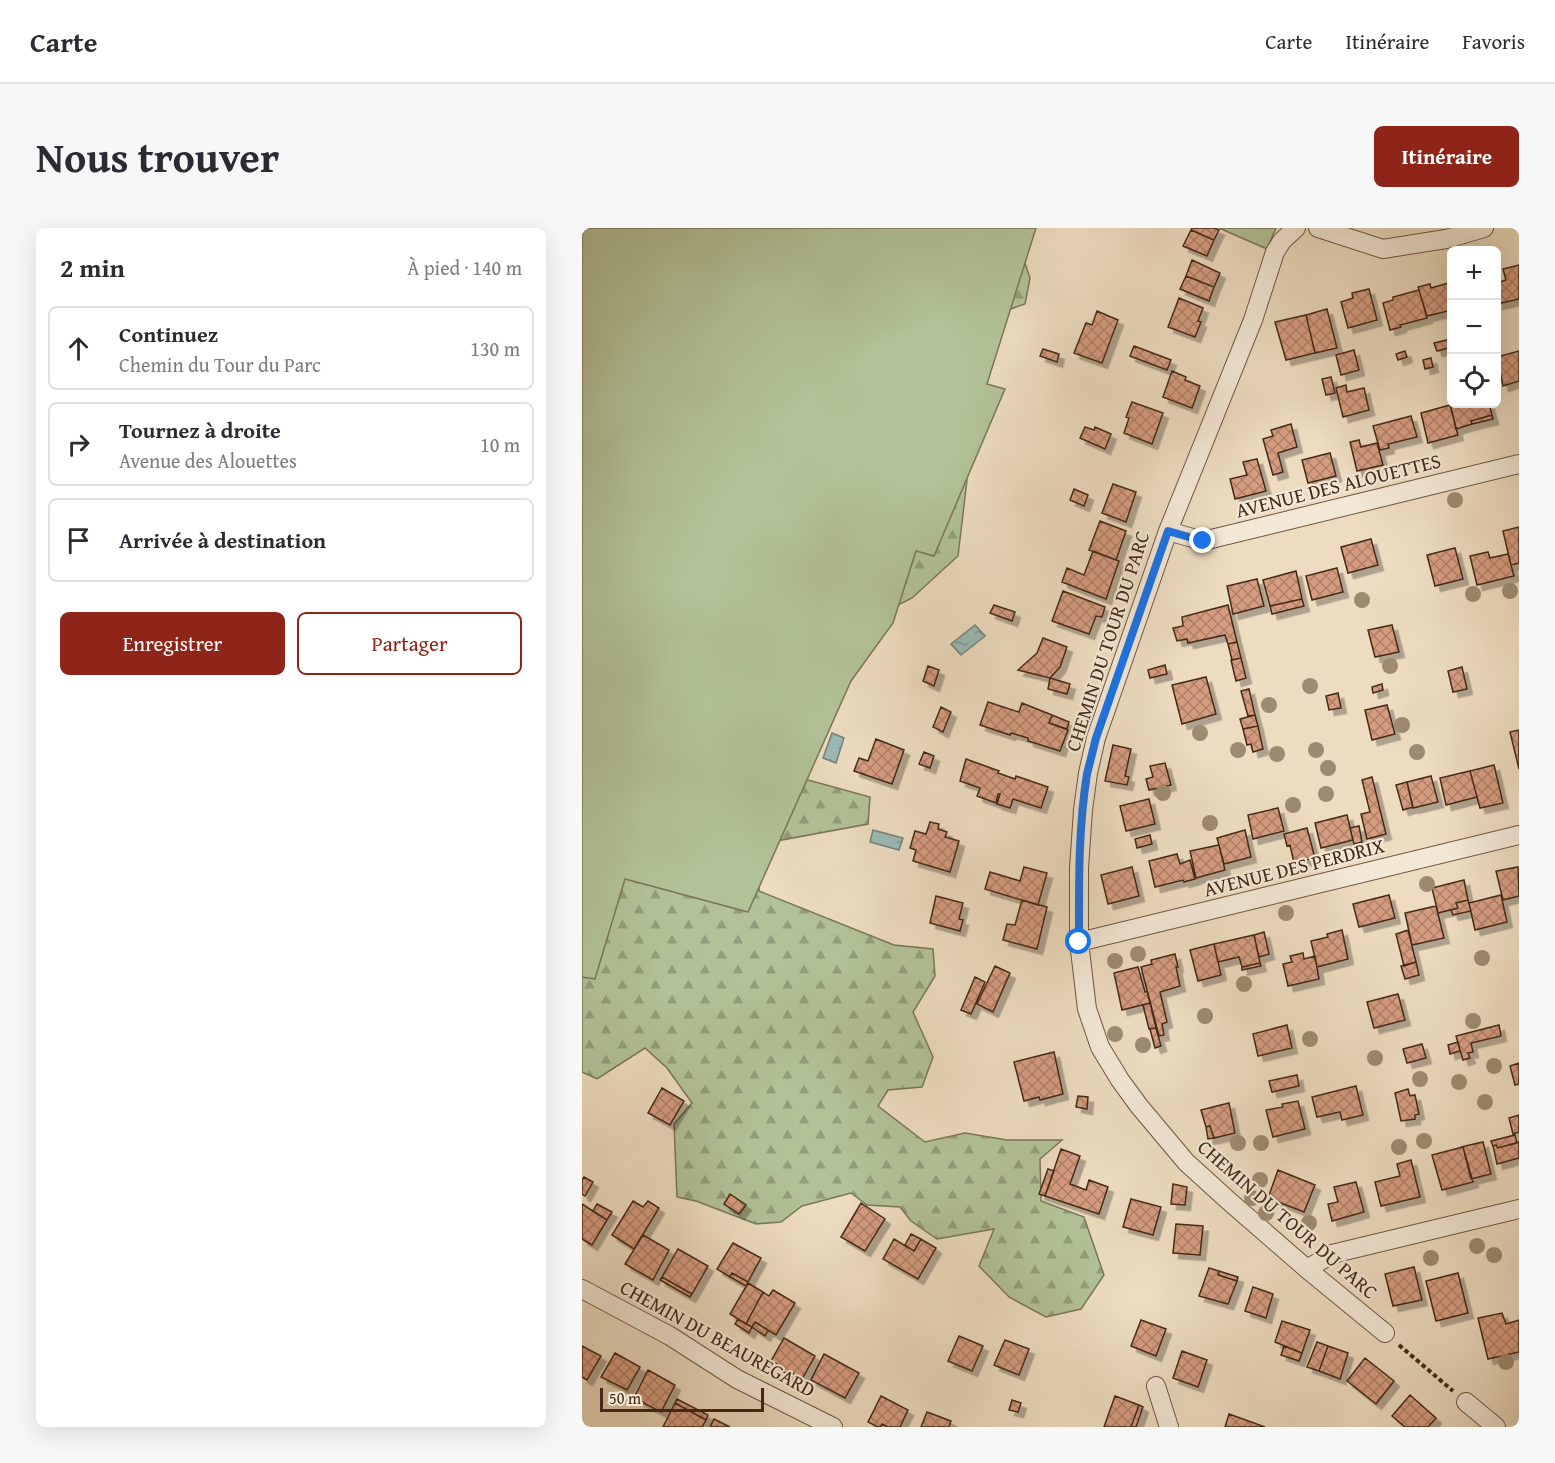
<!DOCTYPE html>
<html lang="fr">
<meta charset="utf-8">
<style>
:root{--surface:#fff;--page:#f7f7f7;--text:#2b2b33;--muted:#7c7c81;--line:#e1e1e2;--accent:#8f2418}
body{margin:0;font-family:"Gentium Book Plus",serif;background:var(--page);color:var(--text)}
.controls{position:absolute;right:18px;top:18px;display:grid;overflow:hidden;border-radius:9px;box-shadow:0 6px 24px #0002}
.controls button{width:54px;height:54px;display:grid;place-items:center;padding:0;border:0;border-bottom:2px solid var(--line);background:var(--surface);color:var(--text);font:30px sans-serif}
.scale{position:absolute;left:18px;bottom:15px;width:164px;box-sizing:border-box;padding-left:6px;border:3px solid #442917;border-top:0;font-size:16px;line-height:21px;white-space:nowrap;color:#442917;-webkit-text-stroke:4px #f3e8d6;paint-order:stroke}
.stop{position:absolute;width:18px;height:18px;margin:-14px;border:4px solid #1a73e8;border-radius:50%;background:#fff}
.stop.end{background:#1a73e8;border-color:#fff;box-shadow:0 2px 6px #0008}
.list{margin:0;padding:0;list-style:none}
h2{display:flex;justify-content:space-between;align-items:center;height:78px;margin:0;padding:0 24px;font-size:26px}
h2 small{font-size:20px;font-weight:400;color:var(--muted)}
.list li{display:grid;grid-template-columns:39px 1fr auto;gap:18px;align-items:center;box-sizing:border-box;height:84px;margin:0 12px 12px;padding:0 12px;border:2px solid var(--line);border-radius:9px}
.list b{display:block;font-size:22px;white-space:nowrap}
.list p{margin:0;font-size:20px;white-space:nowrap;color:var(--muted)}
.list em{font-size:20px;font-style:normal;color:var(--muted)}
.actions{display:flex;gap:12px;padding:18px 24px}
.actions a{flex:1;padding:14px 0;border:2px solid var(--accent);border-radius:9px;text-align:center;font-size:21px;color:var(--accent)}
.actions .main{background:var(--accent);color:#fff}
.icon{flex:none;width:33px;height:33px;fill:none;stroke:currentColor;stroke-width:2;stroke-linecap:round;stroke-linejoin:round}
.map{position:relative;flex:none;width:937px;height:1199px;overflow:hidden;border-radius:9px}
header{display:flex;align-items:center;gap:36px;box-sizing:border-box;height:84px;padding:0 30px;background:var(--surface);border-bottom:2px solid var(--line)}
header strong{font-size:28px}
nav{display:flex;gap:33px;margin-inline-start:auto;font-size:21px}
.intro{display:flex;align-items:center;justify-content:space-between;box-sizing:border-box;height:144px;padding:0 36px}
h1{margin:0;font-size:42px}
.button{padding:15px 27px;border-radius:9px;background:var(--accent);color:#fff;font-size:21px;font-weight:700}
main{display:flex;gap:36px;padding:0 36px}
aside{flex:1;background:var(--surface);border-radius:9px;box-shadow:0 6px 24px #0002}
.map>svg:first-child{display:block}
</style>
<header>
<strong>Carte</strong>
<nav><a>Carte</a><a>Itinéraire</a><a>Favoris</a></nav>
</header>
<div class="intro"><h1>Nous trouver</h1><a class="button">Itinéraire</a></div>
<main>
<aside>
<h2>2 min<small>À pied · 140 m</small></h2>
<ul class="list">
<li><svg class="icon" aria-label="ahead" viewBox="0 0 24 24"><path d="M12 20V5M6 11l6-6 6 6"/></svg><div><b>Continuez</b><p>Chemin du Tour du Parc</p></div><em>130 m</em></li>
<li><svg class="icon" aria-label="right" viewBox="0 0 24 24"><path d="M7 20v-9h11M14 6l5 5-5 5"/></svg><div><b>Tournez à droite</b><p>Avenue des Alouettes</p></div><em>10 m</em></li>
<li><svg class="icon" aria-label="arrive" viewBox="0 0 24 24"><path d="M6 21V4h12l-3 4 3 4H6"/></svg><div><b>Arrivée à destination</b></div></li>
</ul>
<div class="actions"><a class="main">Enregistrer</a><a>Partager</a></div>
</aside>
<div class="map">
<svg width="937" height="1199" viewBox="0 0 937 1199">
<defs>
<pattern id="forest-firs" width="22" height="20" patternUnits="userSpaceOnUse" patternTransform="scale(1.5)"><rect width="22" height="20" fill="#b2c298"/><path d="M5 1l3.5 6h-7zM16 11l3.5 6h-7z" fill="#929e7b"/></pattern>
<pattern id="water-ripples" width="26" height="14" patternUnits="userSpaceOnUse" patternTransform="scale(1.5)"><rect width="26" height="14" fill="#9abab8"/><path d="M2 4q2-2 4 0t4 0M15 11q2-2 4 0t4 0" fill="none" stroke="#7f9795"/></pattern>
<pattern id="building-cross-hatch" width="8" height="8" patternUnits="userSpaceOnUse" patternTransform="scale(1.5)"><rect width="8" height="8" fill="#d69c80"/><path d="M0 0l8 8M0 8l8-8" fill="none" stroke="#af7f68"/></pattern>
<filter id="shadow"><feDropShadow dx="5.5" dy="5.5" stdDeviation="0" flood-color="#0004"/></filter>
</defs>
<rect width="100%" height="100%" fill="#eddcc0"/>
<filter id="stains"><feTurbulence type="fractalNoise" baseFrequency=".00333" numOctaves="4"/><feColorMatrix values="0 0 0 0 .2 0 0 0 0 .09 0 0 0 0 .02 0 0 0 .5 -.17"/></filter>
<radialGradient id="worn" r=".72"><stop offset=".6" stop-color="#630" stop-opacity="0"/><stop offset="1" stop-color="#630" stop-opacity=".3"/></radialGradient>
<!-- forest -->
<path fill="url(#forest-firs)" stroke="#7b7658" stroke-width="1.5" d="M0 0H431L448 50 443 76 399 91 359 208 385 252 376 328 330 370 291 390 197 544 288 569 286 596 178 616 177 663 312 717 351 721 353 748 331 784 351 829 340 859 306 862 296 878 343 914 383 905 425 912H480L458 931 459 973 502 989 522 1047 499 1081 464 1089 427 1069 397 1038 412 1001 355 1011 329 993 318 979 285 977 269 965 220 978 199 994 174 996 114 973 95 969 92 896 110 875 85 840 63 820 15 851 0 844Z"/>
<!-- green -->
<path fill="#b2c298" stroke="#7b7658" stroke-width="1.5" d="M0 0H454L405 156 423 161 352 328 334 323 311 395 269 453 166 684 43 651 13 751 0 749Z
M637 0H694L685 21Z"/>
<!-- water -->
<path fill="url(#water-ripples)" stroke="#788078" stroke-width="1.5" d="M393 397 403 408 379 427 369 416Z
M250 505 262 510 254 535 241 530Z
M291 602 321 610 317 622 288 614Z"/>
<!-- building -->
<path fill="url(#building-cross-hatch)" stroke="#442917" stroke-width="1.5" filter="url(#shadow)" d="M610 0H632L637 2 632 12 609 2Z
M609 2 632 12 625 28 601 18Z
M610 32 638 45 632 59 604 48Z
M937 37V71L915 76V55L924 52 921 41Z
M604 48 632 59 627 73 598 61Z
M870 54V82L845 88 836 59 848 56 849 60Z
M787 61 795 92 766 100 759 74 771 70 770 65Z
M837 62 845 90 818 97 819 99 808 102 801 75 811 72V69Z
M597 70 621 80 616 93 619 94 613 109 586 99Z
M745 81 755 120 733 125 724 87Z
M515 83 536 92 520 135 492 125 504 95 510 97Z
M724 87 733 125 704 132 693 94Z
M865 112 867 120 855 123 852 115Z
M552 118 589 132 585 142 548 128Z
M461 121 477 126 475 134 458 128Z
M772 122 777 142 759 147 754 127Z
M823 123 825 129 816 132 814 126Z
M937 123V153L921 158 915 129Z
M849 130 851 139 843 141 841 132Z
M590 143 604 149 603 152 618 158 610 180 581 169Z
M749 149 753 165 744 167 740 151Z
M764 157 765 164 782 160 787 182 761 189 754 160Z
M870 170V176H907L910 187 889 193 890 196 874 201 867 171Z
M550 174 581 185 570 216 542 205 547 190 544 189Z
M868 177 876 207 846 215 839 185Z
M910 187 911 191 890 196 889 193Z
M829 188 835 209 806 216 807 220 798 222 791 198Z
M709 196 715 219 696 225 701 244 691 247 681 211 691 208 689 202Z
M503 199 512 202 513 199 529 206 523 221 498 210Z
M777 212 779 219 795 215 801 237 775 243 768 214Z
M748 225 754 248 726 255 720 232Z
M675 231 684 263 653 271 648 251 665 247 661 234Z
M531 256 554 264 544 294 520 285Z
M492 261 506 267 502 278 488 272Z
M518 293 544 303 534 332 507 322Z
M937 299V335L929 337 921 303Z
M789 311 796 337 766 345 759 319Z
M873 320 881 351 853 358 845 327Z
M511 323 537 333 524 371 480 354 485 340 502 347Z
M906 324 908 330 926 326 932 348 895 357 888 328Z
M755 340 761 364 730 372 724 348Z
M714 343 720 371 688 378 681 352Z
M675 351 682 378 651 386 645 358Z
M481 363 523 379 520 389 514 388 507 406 470 393Z
M720 371 722 378 690 386 688 378Z
M412 377 433 384 430 393 408 385Z
M646 377 655 414 646 416 643 407 606 415 605 411 595 413 591 400 601 398 600 389Z
M810 397 817 424 793 429 786 402Z
M461 410 485 419 478 439 468 450 436 442 455 425Z
M655 414 659 430 650 432 646 416Z
M659 430 664 450 654 453 649 432Z
M583 437 585 446 568 450 566 442Z
M346 438 357 442 352 458 341 453Z
M880 439 885 461 871 464 866 443Z
M624 449 634 486 600 496 590 457Z
M468 450 488 456 485 466 466 461Z
M800 456 801 462 791 465 790 459Z
M667 461 673 487 666 488 659 463Z
M756 465 759 480 747 482 744 468Z
M406 474 437 484 440 475 470 487 467 495 486 502 478 523 446 513V510L429 505 428 507 398 497Z
M805 477 813 506 790 512 783 482Z
M359 479 369 484 361 504 351 499Z
M470 487 487 494 485 501 467 495Z
M673 487 676 498 661 501 658 491Z
M676 498 681 521 671 524 669 516 665 517 661 501Z
M937 502V541L928 504Z
M294 511 322 522 310 556 272 543 277 530 286 533Z
M531 517 549 521 543 548 547 549 545 557 523 553Z
M342 524 352 528 348 540 337 536Z
M384 531 417 543 416 545 433 551 434 548 466 559 459 580 431 571 428 580 415 576 418 566H416L414 575 395 568 398 560 378 553Z
M583 535 589 557 567 562 564 551 571 549 568 538Z
M912 537 921 575 898 580 888 543Z
M888 543 895 569 864 577 858 550Z
M849 548 856 574 831 580 825 554Z
M790 549 804 606 785 611 779 586 788 584 780 552Z
M825 554 831 579 821 582 814 557Z
M567 571 573 596 544 603 538 578Z
M696 580 702 603 671 611 666 587Z
M765 587 771 612 739 620 733 595Z
M348 594 357 596 356 601 365 604 363 609 377 613 368 644 331 633 334 622 328 620 333 603 344 606Z
M777 598 780 614 772 616 768 600Z
M725 600 733 630 712 635 708 617 705 618 702 606Z
M663 602 669 629 642 636 635 610Z
M568 607 570 616 555 620 553 611Z
M637 617 643 642 614 650 608 623Z
M595 626 598 636 608 632 613 651 602 654 601 652 573 659 567 633Z
M442 639 465 645 456 677 403 661 408 644 438 653Z
M550 639 557 668 526 676 519 647Z
M936 639 937 668 921 672 914 643Z
M882 652 886 672 874 675 876 680 856 685 850 660Z
M807 667 813 690 777 699 771 676Z
M919 667 925 694 893 702 887 675Z
M354 668 381 675 377 691 381 692 378 703 348 695Z
M440 672 465 679 455 721 421 712 425 696 433 697Z
M886 672 889 683 871 687 869 682 876 680 874 675Z
M854 678 862 710 830 717 823 685Z
M760 702 766 731 735 739 729 713 746 709 745 706Z
M826 702 834 734 822 738 814 706Z
M682 704 687 726 677 729 672 707Z
M672 707 678 735 660 739 657 729 636 734 632 716Z
M632 716 639 747 616 753 608 722Z
M721 725 722 731 733 728 737 751 706 758 701 736 710 734 708 728Z
M593 726 596 739H594L598 758 578 764 585 794 580 796 582 807 577 808 559 739 570 736 569 732Z
M834 734 837 747 823 751 819 738Z
M678 735 679 738 660 742V739Z
M413 738 428 745 411 784 395 776Z
M556 739 563 764 565 763 568 775 540 782 532 745Z
M393 749 403 754 389 786 379 782Z
M816 766 823 792 792 800 785 774Z
M568 775 574 800 567 801 561 777Z
M705 797 710 820 676 828 671 806Z
M917 797 919 808 889 815 891 824 886 825 888 830 881 832 874 808Z
M574 800 579 818 573 820 568 801Z
M876 814 878 823 868 826 866 817Z
M840 816 844 830 825 835 821 821Z
M472 824 481 866 458 872 457 869 442 873 432 834Z
M937 835V856L933 857 928 838Z
M715 847 717 858 690 864 687 853Z
M774 858 781 887 760 892 758 884 735 889 730 869Z
M80 860 102 873 88 897 66 885Z
M826 861 828 868 833 867 837 886 833 887V891L819 893 813 865Z
M496 868 506 869 505 881 494 879Z
M716 873 723 901 691 909 684 882 701 879 700 876Z
M647 875 653 905 632 910 628 898 624 899 619 882Z
M937 887V904L931 906 927 890Z
M628 898 632 910 626 911 624 899Z
M933 907 935 915 916 920 914 917 911 918 909 913Z
M901 914 909 946 889 951 881 919H879Z
M937 914V930L915 936 911 918 914 917 916 920Z
M881 919 891 954 860 962 850 927Z
M479 921 498 928 488 956 504 962 507 952 526 959 517 986 463 968Z
M829 932 838 969 799 978 793 954 818 948 815 936Z
M466 941 472 943 463 968 457 966Z
M696 942 733 957 722 984 686 970Z
M2 949 11 954 3 968 0 966V952Z
M774 954 782 984 750 993 746 976 756 974 752 959Z
M591 956 605 959 603 977 589 976Z
M148 966 164 977 157 986 142 976Z
M549 971 579 979 571 1007 541 999Z
M51 973 61 979 66 973 77 980 52 1021 30 1007Z
M279 975 303 991 283 1023 259 1009Z
M0 976 25 992 10 1017 0 1011Z
M15 976 30 984 25 992 11 983Z
M594 996 621 998 618 1027 591 1025Z
M329 1006 339 1011 332 1023 323 1017Z
M61 1007 87 1022 71 1052 43 1036Z
M312 1011 332 1023 339 1011 354 1020 336 1051 301 1031Z
M151 1015 179 1030 166 1054 150 1045 148 1049 135 1041Z
M96 1021 126 1038 110 1066 80 1049Z
M832 1039 840 1072 811 1078 803 1046Z
M627 1040 637 1043 636 1047 655 1053 646 1076 617 1068Z
M637 1043 656 1049 655 1053 636 1047Z
M150 1045 166 1054 164 1058 148 1049Z
M876 1045 886 1085 854 1093 844 1053Z
M80 1049 110 1066 108 1069 78 1052Z
M166 1055 181 1064 164 1096 148 1086Z
M671 1059 691 1066 684 1090 663 1083Z
M191 1062 213 1075 194 1107 173 1094 170 1099 164 1096 181 1064 187 1068Z
M920 1085 924 1096 937 1092V1124L906 1131 896 1090Z
M156 1091 170 1099 167 1105 153 1096Z
M559 1092 584 1101 574 1128 549 1118Z
M700 1093 728 1102 720 1125 693 1114Z
M173 1094 186 1102 183 1108 170 1099Z
M377 1108 401 1118 390 1143 366 1133Z
M202 1110 233 1128 220 1151 209 1144 207 1147 198 1142 200 1139 189 1133Z
M423 1112 447 1121 437 1147 412 1137Z
M735 1114 746 1118 737 1143 725 1139Z
M0 1118 19 1128 5 1152 0 1149Z
M702 1118 720 1125 717 1133 699 1127Z
M746 1118 766 1125 758 1151 737 1143Z
M600 1123 625 1132 616 1159 591 1150Z
M33 1125 58 1139 45 1162 19 1149Z
M242 1126 277 1145 263 1170 229 1152Z
M783 1130 812 1153 794 1176 765 1153Z
M66 1142 93 1157 79 1184 52 1170Z
M828 1167 854 1190 846 1199H823L810 1188Z
M299 1168 326 1182 318 1199H306L300 1196 298 1199H296L286 1194Z
M533 1168 557 1177 549 1199H522Z
M95 1171 126 1187 124 1192 93 1175Z
M430 1172 439 1175 436 1184 427 1182Z
M93 1175 124 1192 120 1199H81Z
M557 1177 561 1179 554 1199H549Z
M345 1184 369 1193 367 1199H339Z
M647 1186 683 1199H643Z
M132 1191 148 1199H128Z"/>
<g fill="none" stroke-linecap="round" stroke-linejoin="round">
<defs>
<path id="street" d="M714 0 700 13 693 24 671 92 586 303 514 510 506 545 501 582 497 640V714L505 781 518 819 538 852 557 878 604 934 648 974 725 1041 803 1105
M736 0 801 21 864 11 902 0
M586 303 621 313 937 236
M497 714 937 607
M725 1041 750 1026 937 981
M0 1061 88 1108 155 1151 251 1199
M574 1158 587 1199
M884 1174 914 1199"/>
</defs>
<!-- street casing -->
<use href="#street" stroke="#6e5641" stroke-width="20"/>
<!-- path -->
<path stroke="#442917" stroke-width="4" stroke-dasharray="4.5 3" stroke-linecap="butt" d="M817 1117 871 1163"/>
<!-- street -->
<use href="#street" stroke="#f3e8d6" stroke-width="18"/>
</g>
<!-- trees -->
<g fill="#9c8b71">
<circle cx="873" cy="272" r="8"/>
<circle cx="928" cy="363" r="8"/>
<circle cx="891" cy="366" r="8"/>
<circle cx="780" cy="372" r="8"/>
<circle cx="808" cy="438" r="8"/>
<circle cx="728" cy="458" r="8"/>
<circle cx="687" cy="477" r="8"/>
<circle cx="820" cy="497" r="8"/>
<circle cx="618" cy="505" r="8"/>
<circle cx="656" cy="522" r="8"/>
<circle cx="734" cy="522" r="8"/>
<circle cx="835" cy="524" r="8"/>
<circle cx="695" cy="526" r="8"/>
<circle cx="746" cy="540" r="8"/>
<circle cx="581" cy="565" r="8"/>
<circle cx="744" cy="566" r="8"/>
<circle cx="711" cy="577" r="8"/>
<circle cx="628" cy="595" r="8"/>
<circle cx="845" cy="656" r="8"/>
<circle cx="704" cy="685" r="8"/>
<circle cx="556" cy="726" r="8"/>
<circle cx="900" cy="730" r="8"/>
<circle cx="533" cy="733" r="8"/>
<circle cx="662" cy="756" r="8"/>
<circle cx="623" cy="788" r="8"/>
<circle cx="891" cy="793" r="8"/>
<circle cx="533" cy="806" r="8"/>
<circle cx="728" cy="811" r="8"/>
<circle cx="561" cy="817" r="8"/>
<circle cx="793" cy="830" r="8"/>
<circle cx="912" cy="838" r="8"/>
<circle cx="838" cy="851" r="8"/>
<circle cx="877" cy="854" r="8"/>
<circle cx="903" cy="874" r="8"/>
<circle cx="842" cy="913" r="8"/>
<circle cx="656" cy="915" r="8"/>
<circle cx="679" cy="915" r="8"/>
<circle cx="817" cy="919" r="8"/>
<circle cx="678" cy="952" r="8"/>
<circle cx="670" cy="970" r="8"/>
<circle cx="684" cy="985" r="8"/>
<circle cx="727" cy="995" r="8"/>
<circle cx="895" cy="1018" r="8"/>
<circle cx="912" cy="1027" r="8"/>
<circle cx="849" cy="1030" r="8"/>
<circle cx="924" cy="1134" r="8"/>
</g>
<g fill="none" stroke-linecap="round" stroke-linejoin="round">
<!-- route -->
<path stroke="#1a73e8" stroke-width="8" d="M497 714C497 658 496 602 505 546 508 534 511 522 514 510L586 303 621 313"/>
</g>
<g text-anchor="middle" dominant-baseline="central" stroke-width="4.5" stroke-linejoin="round" paint-order="stroke">
<!-- street labels -->
<g font-size="20" fill="#442917" stroke="#f3e8d6">
<text transform="translate(756 257) rotate(-14)">AVENUE DES ALOUETTES</text>
<text transform="translate(525 413) rotate(-72)">CHEMIN DU TOUR DU PARC</text>
<text transform="translate(712 639) rotate(-14)">AVENUE DES PERDRIX</text>
<text transform="translate(706 991) rotate(41)">CHEMIN DU TOUR DU PARC</text>
<text transform="translate(136 1110) rotate(29)">CHEMIN DU BEAUREGARD</text>
</g>
</g>
<rect width="100%" height="100%" filter="url(#stains)"/>
<rect width="100%" height="100%" fill="url(#worn)"/>
</svg>
<div class="controls">
<button>+</button>
<button>−</button>
<button><svg class="icon" aria-label="locate" viewBox="0 0 24 24"><circle cx="12" cy="12" r="6"/><path d="M12 2v4M12 18v4M2 12h4M18 12h4"/></svg></button>
</div>
<div class="scale">50 m</div>
<div class="stop" style="left:497px;top:714px"></div>
<div class="stop end" style="left:621px;top:313px"></div>
</div>
</main>
